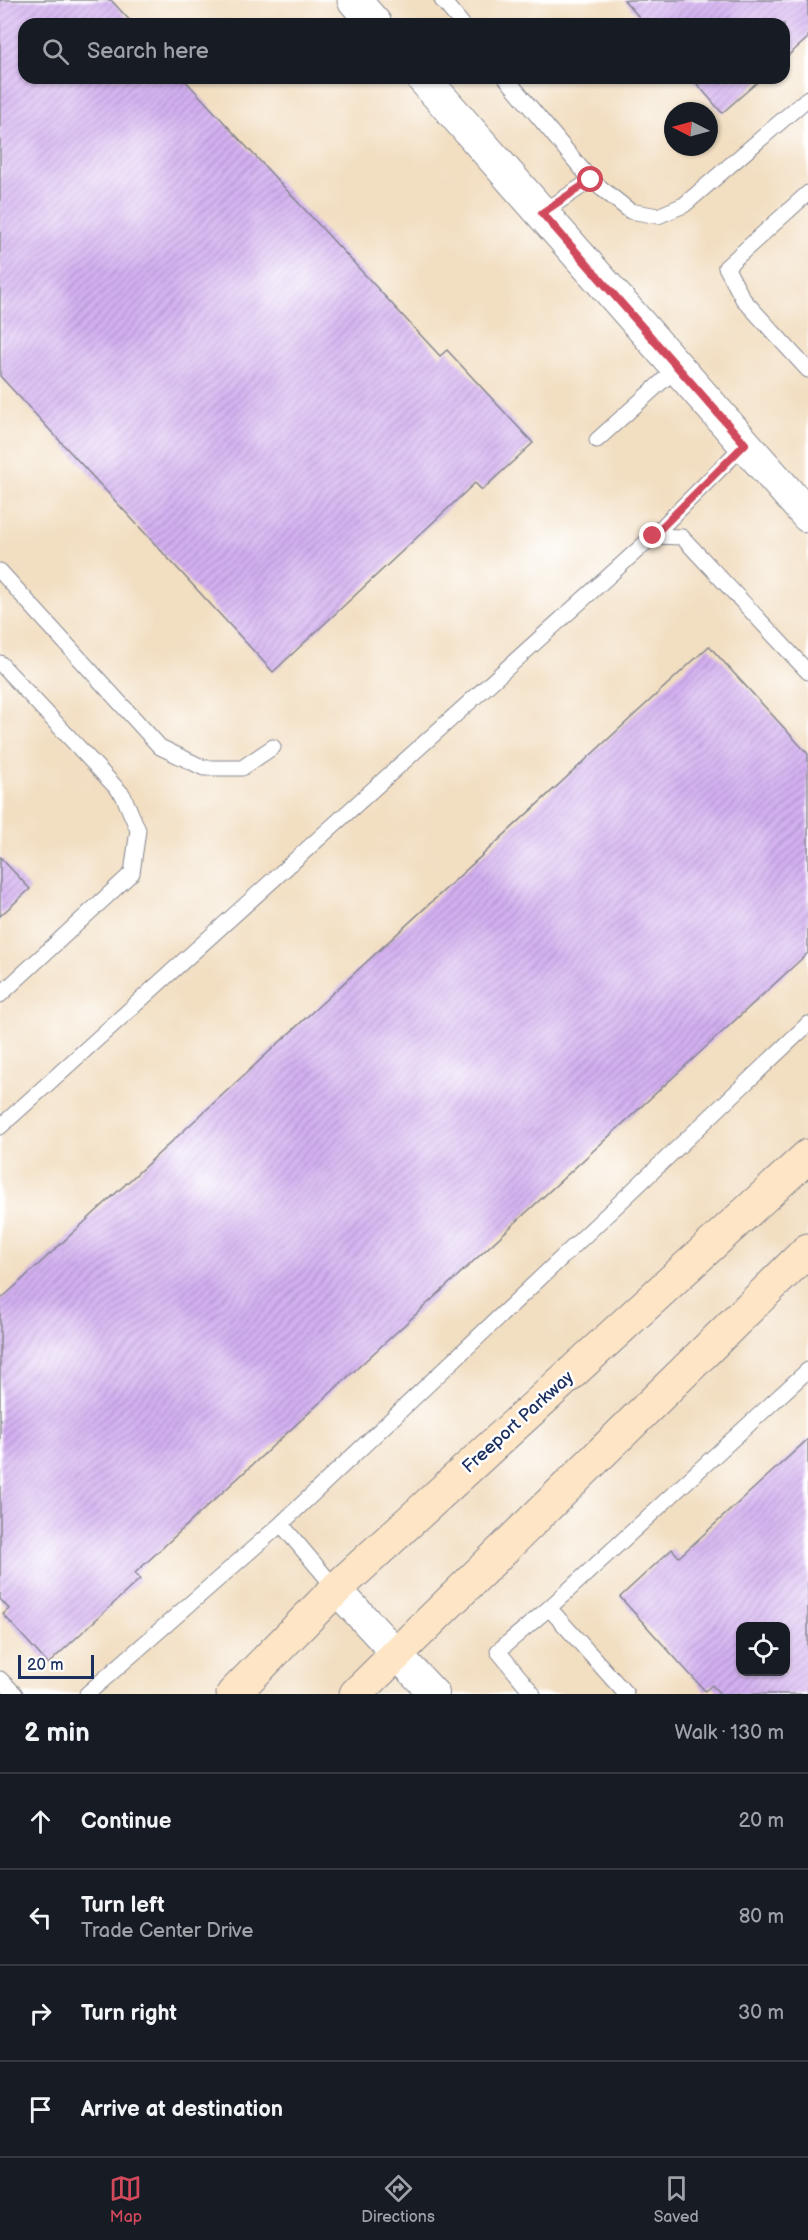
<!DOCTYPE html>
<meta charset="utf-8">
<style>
:root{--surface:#171b24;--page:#20242c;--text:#f1f3f6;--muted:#9ea1a6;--line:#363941;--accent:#d1495b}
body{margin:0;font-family:"Balsamiq Sans",sans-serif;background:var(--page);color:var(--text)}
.controls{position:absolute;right:18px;bottom:18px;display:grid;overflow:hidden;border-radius:12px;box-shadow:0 2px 4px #0004}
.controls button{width:54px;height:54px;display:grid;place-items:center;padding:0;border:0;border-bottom:2px solid var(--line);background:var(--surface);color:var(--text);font:30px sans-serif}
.compass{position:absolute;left:664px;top:102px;width:54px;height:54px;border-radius:50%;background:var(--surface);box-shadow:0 2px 4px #0004;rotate:276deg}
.scale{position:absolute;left:18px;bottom:15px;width:76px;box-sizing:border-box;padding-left:6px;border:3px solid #1b2f5e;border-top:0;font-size:16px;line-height:21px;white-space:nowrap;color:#1b2f5e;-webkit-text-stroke:4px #fff;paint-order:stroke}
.stop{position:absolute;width:18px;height:18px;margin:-14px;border:4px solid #d1495b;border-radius:50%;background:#fff}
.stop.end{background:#d1495b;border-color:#fff;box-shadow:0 2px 6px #0008}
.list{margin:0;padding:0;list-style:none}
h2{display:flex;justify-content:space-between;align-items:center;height:78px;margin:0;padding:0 24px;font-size:26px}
h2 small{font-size:20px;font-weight:400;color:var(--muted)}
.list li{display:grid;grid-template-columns:39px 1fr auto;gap:18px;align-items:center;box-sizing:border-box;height:96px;padding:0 24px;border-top:2px solid var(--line)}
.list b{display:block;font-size:22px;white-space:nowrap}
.list p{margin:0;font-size:20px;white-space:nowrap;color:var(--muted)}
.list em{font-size:20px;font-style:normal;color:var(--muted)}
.icon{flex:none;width:33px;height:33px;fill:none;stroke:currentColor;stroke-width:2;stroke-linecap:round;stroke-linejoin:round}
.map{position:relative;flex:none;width:808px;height:1694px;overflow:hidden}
.search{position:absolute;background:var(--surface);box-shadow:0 2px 4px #0004;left:18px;right:18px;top:18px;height:66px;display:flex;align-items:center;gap:15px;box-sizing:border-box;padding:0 21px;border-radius:18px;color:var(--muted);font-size:22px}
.sheet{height:462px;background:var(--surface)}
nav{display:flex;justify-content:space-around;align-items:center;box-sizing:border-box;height:84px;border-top:2px solid var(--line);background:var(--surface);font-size:16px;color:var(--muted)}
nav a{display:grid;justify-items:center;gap:3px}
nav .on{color:var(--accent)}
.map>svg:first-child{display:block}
</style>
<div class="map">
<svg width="808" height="1694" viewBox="0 0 808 1694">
<defs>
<pattern id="building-hatch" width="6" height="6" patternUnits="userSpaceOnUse" patternTransform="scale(1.5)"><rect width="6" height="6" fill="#d4b0f1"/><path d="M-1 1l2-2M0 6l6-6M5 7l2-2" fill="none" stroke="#ab90c6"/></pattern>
</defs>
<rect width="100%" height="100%" fill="#fff"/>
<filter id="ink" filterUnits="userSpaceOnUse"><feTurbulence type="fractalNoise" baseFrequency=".0167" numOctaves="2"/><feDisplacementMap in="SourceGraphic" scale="12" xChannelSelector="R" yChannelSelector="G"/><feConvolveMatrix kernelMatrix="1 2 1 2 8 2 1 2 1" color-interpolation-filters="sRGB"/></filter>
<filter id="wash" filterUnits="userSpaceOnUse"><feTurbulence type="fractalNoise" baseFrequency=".008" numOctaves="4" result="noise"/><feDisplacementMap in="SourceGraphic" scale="24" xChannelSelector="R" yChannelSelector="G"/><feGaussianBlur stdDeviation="1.35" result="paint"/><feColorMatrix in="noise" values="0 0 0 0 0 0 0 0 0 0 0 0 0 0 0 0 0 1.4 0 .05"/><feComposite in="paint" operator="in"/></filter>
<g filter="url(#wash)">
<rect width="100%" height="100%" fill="#f2dec1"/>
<g id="blocks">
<!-- building -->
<path fill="url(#building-hatch)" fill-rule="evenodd" d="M0 0H111L133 24H24V78H183L440 356 447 350 533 443 482 490 475 483 273 672 0 376Z
M624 0H808V38L784 59V24H645Z
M692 78H762L722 113Z
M709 646 808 754V953L135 1573 140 1579 48 1664 3 1614 9 1609 0 1599V1300Z
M0 857 30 889 0 916Z
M808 1439V1694H720L712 1685 705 1691 620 1597 672 1549 679 1557ZM740 1626H786V1672H740Z"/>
</g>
</g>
<g filter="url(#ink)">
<use href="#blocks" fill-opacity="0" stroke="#868690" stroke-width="1.5"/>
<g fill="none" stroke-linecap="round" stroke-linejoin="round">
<defs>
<path id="service" d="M442 0 462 24
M506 78 591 180 630 211 658 216 684 205 808 98
M808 193 726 267 743 299 808 370
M542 213 591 180
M597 440 678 367
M653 536 745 444
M0 571 160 747 204 768H242L273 747
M0 663 123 795 138 830 132 873 0 995
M0 1127 653 536 682 537 808 672
M281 1524 336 1589
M549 1608 808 1370
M0 1679 15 1694
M87 1694 281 1524 808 1024
M533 1694 498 1651 549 1608 626 1694"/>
<path id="minor" d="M336 1589 434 1694"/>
<path id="tertiary" d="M354 0 375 24
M423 78 808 516"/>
<path id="secondary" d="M233 1694 336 1589 808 1156
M356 1694 808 1250"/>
</defs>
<!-- service casing -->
<use href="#service" stroke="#868690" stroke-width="17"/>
<!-- minor casing -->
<use href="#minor" stroke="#868690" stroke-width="32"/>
<!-- tertiary casing -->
<use href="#tertiary" stroke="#868690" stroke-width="35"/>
<!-- secondary casing -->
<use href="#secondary" stroke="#868690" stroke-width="35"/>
<!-- service -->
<use href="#service" stroke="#fff" stroke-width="15"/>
<!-- minor -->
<use href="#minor" stroke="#fff" stroke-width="30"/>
<!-- tertiary -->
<use href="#tertiary" stroke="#fff" stroke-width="33"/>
<!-- secondary -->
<use href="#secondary" stroke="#fde5c5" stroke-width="33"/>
</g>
</g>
<g fill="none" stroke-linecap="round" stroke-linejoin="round" filter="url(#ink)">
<!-- route -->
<path stroke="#d1495b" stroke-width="8" d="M591 180 542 213 745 444 653 536"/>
</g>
<g text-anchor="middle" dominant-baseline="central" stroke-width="5" stroke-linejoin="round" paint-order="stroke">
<!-- street labels -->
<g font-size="18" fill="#1b2f5e" stroke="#fff">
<text transform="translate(518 1422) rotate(-42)">Freeport Parkway</text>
</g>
</g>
</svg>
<div class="controls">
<button><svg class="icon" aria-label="locate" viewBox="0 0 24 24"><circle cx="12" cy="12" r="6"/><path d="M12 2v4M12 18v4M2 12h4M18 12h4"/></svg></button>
</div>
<svg class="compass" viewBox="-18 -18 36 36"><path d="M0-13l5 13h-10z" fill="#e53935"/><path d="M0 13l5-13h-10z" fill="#9ea1a6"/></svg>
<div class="scale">20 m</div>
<div class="stop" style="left:591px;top:180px"></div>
<div class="stop end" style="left:653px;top:536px"></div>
<div class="search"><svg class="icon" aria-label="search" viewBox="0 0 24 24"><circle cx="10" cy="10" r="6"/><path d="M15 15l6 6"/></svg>Search here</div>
</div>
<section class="sheet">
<h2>2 min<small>Walk · 130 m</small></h2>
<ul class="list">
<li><svg class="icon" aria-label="ahead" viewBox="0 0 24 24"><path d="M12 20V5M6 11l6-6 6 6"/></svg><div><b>Continue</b></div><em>20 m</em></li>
<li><svg class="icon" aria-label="left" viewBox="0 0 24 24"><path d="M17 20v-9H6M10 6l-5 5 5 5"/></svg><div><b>Turn left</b><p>Trade Center Drive</p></div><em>80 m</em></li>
<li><svg class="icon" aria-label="right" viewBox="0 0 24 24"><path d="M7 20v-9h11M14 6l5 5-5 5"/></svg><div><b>Turn right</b></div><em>30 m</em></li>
<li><svg class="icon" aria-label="arrive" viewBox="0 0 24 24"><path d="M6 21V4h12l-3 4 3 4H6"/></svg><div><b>Arrive at destination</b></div></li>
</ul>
</section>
<nav>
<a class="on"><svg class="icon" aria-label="map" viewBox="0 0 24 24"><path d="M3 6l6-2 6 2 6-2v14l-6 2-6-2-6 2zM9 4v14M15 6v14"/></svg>Map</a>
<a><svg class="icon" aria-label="directions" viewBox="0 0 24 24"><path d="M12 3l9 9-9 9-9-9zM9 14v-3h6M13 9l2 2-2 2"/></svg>Directions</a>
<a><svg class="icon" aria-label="saved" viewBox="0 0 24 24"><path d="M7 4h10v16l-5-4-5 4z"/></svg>Saved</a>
</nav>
